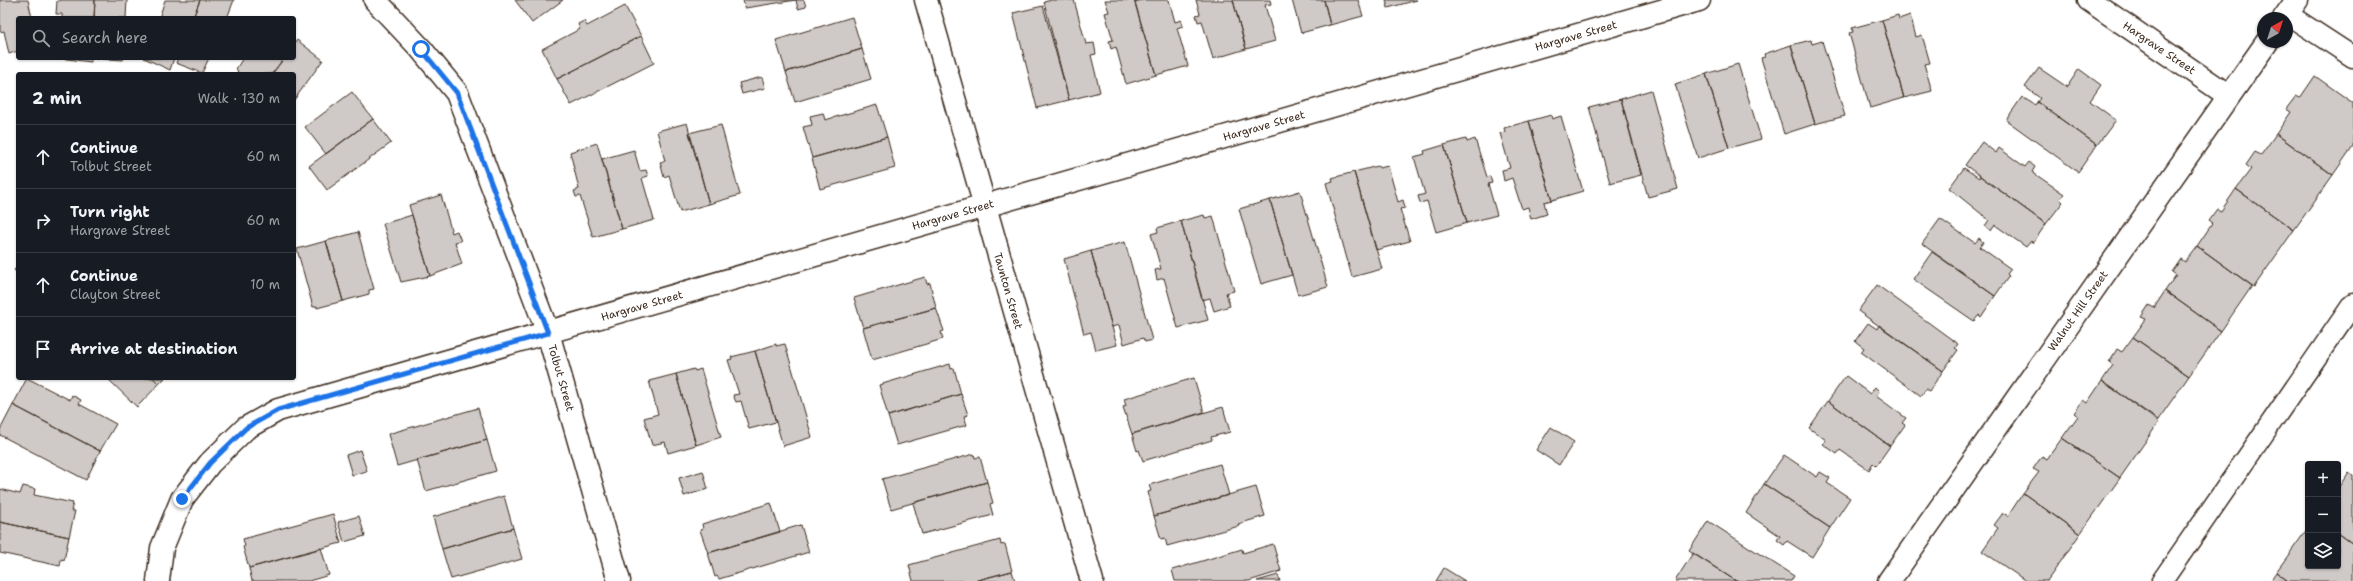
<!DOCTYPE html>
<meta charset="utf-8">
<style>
:root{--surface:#171b24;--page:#20242c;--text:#f1f3f6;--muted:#9ea1a6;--line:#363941}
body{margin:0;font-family:"Shantell Sans",sans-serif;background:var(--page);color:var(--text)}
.controls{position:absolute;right:12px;bottom:12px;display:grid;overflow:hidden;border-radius:4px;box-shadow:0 1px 3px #0004}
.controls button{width:36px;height:36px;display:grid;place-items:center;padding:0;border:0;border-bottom:1px solid var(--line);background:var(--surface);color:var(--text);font:20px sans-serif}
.compass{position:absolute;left:2257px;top:12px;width:36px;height:36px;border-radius:50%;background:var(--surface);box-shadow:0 1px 3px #0004;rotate:39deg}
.stop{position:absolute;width:12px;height:12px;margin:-9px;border:3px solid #1a73e8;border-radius:50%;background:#fff}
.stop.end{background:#1a73e8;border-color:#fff;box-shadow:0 1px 4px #0008}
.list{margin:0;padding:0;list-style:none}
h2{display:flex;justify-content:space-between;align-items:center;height:52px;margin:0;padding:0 16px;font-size:17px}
h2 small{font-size:13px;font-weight:400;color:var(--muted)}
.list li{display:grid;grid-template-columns:26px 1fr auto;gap:12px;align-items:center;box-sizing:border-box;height:64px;padding:0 16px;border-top:1px solid var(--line)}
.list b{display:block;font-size:15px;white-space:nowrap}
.list p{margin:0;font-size:13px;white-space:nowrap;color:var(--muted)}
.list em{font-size:13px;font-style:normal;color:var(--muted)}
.icon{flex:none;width:22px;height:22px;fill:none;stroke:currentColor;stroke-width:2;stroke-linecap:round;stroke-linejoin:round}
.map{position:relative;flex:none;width:2353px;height:581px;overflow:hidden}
.search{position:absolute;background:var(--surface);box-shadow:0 1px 3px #0004;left:16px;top:16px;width:280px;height:44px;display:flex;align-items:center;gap:10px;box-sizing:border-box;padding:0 14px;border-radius:4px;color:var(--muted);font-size:15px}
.panel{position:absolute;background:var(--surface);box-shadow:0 1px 3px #0004;left:16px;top:72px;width:280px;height:308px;border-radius:4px}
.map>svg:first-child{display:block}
</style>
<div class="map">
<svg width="2353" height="581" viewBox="0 0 2353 581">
<rect width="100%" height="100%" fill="#fff"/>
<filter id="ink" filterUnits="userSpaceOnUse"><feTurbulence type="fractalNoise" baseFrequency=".025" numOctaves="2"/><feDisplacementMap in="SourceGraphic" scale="8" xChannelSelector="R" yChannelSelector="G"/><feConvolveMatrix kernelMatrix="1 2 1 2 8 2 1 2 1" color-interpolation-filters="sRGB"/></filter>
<g filter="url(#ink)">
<!-- building -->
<path fill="#cfcac7" stroke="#3b2a1e" d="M0 0H28L32 18H18V51L9 54 4 31 0 32Z
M63 0H95L94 18H62V14H56L57 1Z
M95 0H127L126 18H94Z
M165 0H200L193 18H159Z
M200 0H234L227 18H193Z
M515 0H563L532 23Z
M743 0H804L806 7 798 9 796 0 745 8Z
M1051 0H1074L1086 44 1094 43 1096 54 1091 55 1100 92 1069 100 1044 2Z
M1105 0H1134L1156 75 1126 84 1116 47 1111 49 1109 41 1113 40 1105 13 1109 12Z
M1143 0H1169L1175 22 1181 20 1183 26 1177 28 1188 66 1156 75 1135 2Z
M1196 0H1233L1246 49 1213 59 1202 21 1198 22 1196 15 1200 14Z
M1233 0H1270L1271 4 1265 5 1275 41 1246 49Z
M1292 0H1324L1330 25 1301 33Z
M1324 0H1358L1363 16 1330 25Z
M1386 0H1417L1388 8Z
M625 6 641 36 557 79 542 49 580 29 578 24 584 21 587 26Z
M1043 6 1069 100 1037 108 1013 13Z
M1898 15 1899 19 1910 15 1916 37 1922 35 1930 63 1924 64 1932 91 1904 98 1882 20Z
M852 17 862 49 786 72 776 40Z
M1882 20 1904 98 1870 108 1849 33 1853 32 1852 28Z
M641 36 654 63 571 105 557 79Z
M297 40 323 60 294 100V74H272L284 58H294V44Z
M1811 40 1812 44 1822 41 1845 116 1815 124 1791 45Z
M1791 45 1815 124 1784 134 1761 58 1765 57 1764 54Z
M862 49 871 79 795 102 786 72Z
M59 58H91V62Z
M95 58H124L123 60Z
M144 58H174L170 70Z
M178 58H209L202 73 176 63Z
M243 58H284L272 74H236L238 71 236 69Z
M1738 64 1761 139 1729 148 1706 74Z
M2039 68 2067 87 2079 69 2101 85 2090 101 2116 120 2097 145 2037 102 2040 98 2025 87Z
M1706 74 1729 148 1698 158 1675 84Z
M2315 76 2353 103V146L2333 175 2276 134 2291 112 2286 109 2296 96 2300 98Z
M762 77 765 88 742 94 739 83Z
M1651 90 1678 189 1648 197 1621 99Z
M352 92 373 119 326 154 305 127Z
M2022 97 2035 105 2037 102 2097 145 2078 172 2006 120Z
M1621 99 1641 175 1610 183 1589 107Z
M877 105 887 137 812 158 803 127 812 125 810 116 823 113 825 120Z
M1551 115 1552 119 1561 116 1583 191 1552 200 1529 121Z
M373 119 391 143 327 190 309 166Z
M1529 121 1552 200 1544 202 1547 214 1531 219 1528 207 1522 209 1512 178 1504 181 1502 170 1510 168 1500 133 1505 132 1504 128Z
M687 123 709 204 680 212 669 175 664 177 660 162 665 161 657 131Z
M721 125 740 195 709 204 689 133Z
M2276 134 2333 175 2294 230 2236 189 2251 169 2246 165 2255 152 2261 155Z
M887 137 895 168 820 189 812 158Z
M1466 139 1467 142 1475 139 1487 177 1490 176 1492 183 1488 184 1497 215 1467 223 1444 145Z
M1982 142 1996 153 1999 148 2025 167 2029 162 2035 167 2032 172 2064 194 2060 199 2063 202 2046 224 1965 165Z
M597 143 622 229 593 237 580 196 576 197 574 191 579 189 570 152Z
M1444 145 1467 223 1436 232 1427 201 1420 203 1418 196 1425 194 1414 157 1425 154 1424 151Z
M634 150 640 171 646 170 648 176 642 178 654 220 622 229 602 159Z
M1378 166 1379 168 1388 166 1398 202 1403 200 1405 208 1400 209 1410 241 1376 250 1354 172Z
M1964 168 1979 178 1980 176 2046 224 2033 243 2031 241 2026 247 1995 225 1991 231 1985 226 1989 220 1949 188Z
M1354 172 1382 269 1352 277 1326 183 1333 181 1332 178Z
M2236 189 2294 230 2254 287 2197 246 2212 224 2208 221 2217 209 2221 211Z
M1300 191 1328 287 1298 295 1270 200Z
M441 195 452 233 457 231 461 241 455 242 462 264 430 276 409 205Z
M1270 200 1292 275 1261 284 1239 209Z
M412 215 430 276 401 282 383 224Z
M1204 215 1205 218 1213 216 1234 291 1226 293 1230 306 1214 311 1210 298 1202 300 1181 221Z
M1940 219 1975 243 1979 238 1983 242 1980 247 2011 269 2007 274 2009 276 1995 296 1922 244Z
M1181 221 1208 320 1178 328 1164 278 1157 280 1155 270 1161 269 1151 234 1158 232 1157 228Z
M358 232 374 289 369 290V294L343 301 326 241Z
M326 241 343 301 317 308V306L313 307 297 249Z
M1125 242 1152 340 1145 342 1143 338 1124 344 1119 325 1112 327 1091 251Z
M2197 246 2252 286 2221 331 2165 291 2176 275 2172 272 2181 259 2185 262Z
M1091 251 1117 345 1096 350 1091 332 1084 334 1064 259Z
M1932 252 1995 296 1981 317 1979 315 1974 321 1913 279Z
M18 266V274L14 270Z
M925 277 927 284 930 283 936 308 863 328 854 298Z
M1877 285 1958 344 1955 348 1958 350 1943 371 1858 311Z
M2165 291 2221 331 2189 376 2133 337 2146 319 2141 317 2149 305 2154 308Z
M936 308 944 331 941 332 943 339 872 360 863 328Z
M1868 323 1877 329 1879 325 1943 371 1929 391 1926 389 1921 396 1861 352 1864 348 1855 341Z
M2133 337 2189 376 2158 420 2102 381 2113 365 2109 362 2117 349 2122 352Z
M776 344V346L785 344 812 437 783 446 755 351Z
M755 351 776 422 749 429 741 401 736 402 733 395 739 394 728 360 732 359 731 357Z
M950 364 951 369 954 368 961 394 888 416 879 385Z
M694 369 695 371 701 369 721 437 696 445 676 374Z
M676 374 696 445 668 453 665 442 652 445 644 418 658 414 649 381Z
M1846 376 1870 394 1875 387 1879 391 1876 396 1906 418 1902 423 1905 425 1890 446 1828 401Z
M27 378 70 400 72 395 81 400 79 404 116 424 100 451 13 405Z
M107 378H153L159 384 137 407Z
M153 378H165L159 384Z
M1194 378 1204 412 1132 434 1123 407 1126 406 1124 399Z
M2102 381 2159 422 2120 478 2062 438 2078 416 2074 413 2083 400 2087 403Z
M961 394 968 415 964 416 967 425 897 445 888 416Z
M1828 401 1890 446 1876 466 1873 463 1869 470 1840 450 1837 454 1823 444 1826 440 1809 428Z
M13 405 100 451 86 480 0 435V430Z
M1223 407 1230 432 1211 437 1212 440 1143 461 1139 450 1137 451 1132 434Z
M478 408 487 440 397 466 388 434Z
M1551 427 1574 442 1559 465 1536 450Z
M2062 438 2120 478 2080 534 2023 493 2039 472 2033 469 2042 456 2047 459Z
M487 440 496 471 426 491 417 460Z
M360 450 367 471 352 475 346 455Z
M974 454 975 458 980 457 987 482 891 509 882 479Z
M1784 455 1817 477 1820 472 1830 478 1827 483 1850 498 1830 528 1764 484Z
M1220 464 1229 495 1154 516 1148 492 1151 491 1149 485Z
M703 471 708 489 684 496 679 478Z
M2349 472 2353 475V544L2338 533V488Z
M987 482 993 503 990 504 993 515 922 534 913 503Z
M1764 484 1830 528 1812 557 1787 541 1784 545 1777 540 1780 536 1746 513Z
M23 486 35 489 34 495 73 503 71 511H75L69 537 0 522V489L20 494Z
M1256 487 1265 516 1238 524 1239 526 1167 546 1165 538 1161 539 1154 516Z
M2023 493 2080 534 2047 581H2026L1982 551 1998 528 1994 525 2003 513 2008 516Z
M504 496 513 528 442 549 433 517Z
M771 503 780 532 708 553 700 530 703 529 702 524Z
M333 514 341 543 249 568 243 547 245 546 243 539Z
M359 516 365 536 344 542 338 522Z
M1708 521 1794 576 1791 581H1736L1689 551Z
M0 522 69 537 64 560 61 559 60 566 0 553Z
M801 525 809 552 719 579 717 576 715 577 708 553Z
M513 528 522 559 451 579 442 549Z
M2308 528V566H2338V533L2353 544V581H2288L2276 572Z
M1000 540 1001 545 1005 544 1012 571 974 581H913L909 565Z
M1273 544 1281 571 1249 581H1175L1172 570 1242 549 1243 553Z
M321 548 329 575 309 581H252L249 568Z
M1693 553 1736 581H1675Z
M1444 568 1465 581H1436Z
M1012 571 1015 581H974Z
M2276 572 2288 581H2270Z
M1278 575 1280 581H1257Z"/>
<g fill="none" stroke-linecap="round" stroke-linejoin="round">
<defs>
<path id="lane" d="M2287 14 2353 57
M2162 581 2353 304"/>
<path id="street" d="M375 0 421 49 457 93 548 333 619 581
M926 0 1092 581
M2089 0 2229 96
M2284 18 2297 0
M158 581 162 548 182 499 210 463 246 428 278 410 1699 0
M1889 581 2267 42"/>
</defs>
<!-- lane casing -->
<use href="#lane" stroke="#3b2a1e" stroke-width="23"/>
<!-- street casing -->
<use href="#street" stroke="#3b2a1e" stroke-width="25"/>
<!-- lane -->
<use href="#lane" stroke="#fff" stroke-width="20"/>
<!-- street -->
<use href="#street" stroke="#fff" stroke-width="22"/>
</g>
</g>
<g fill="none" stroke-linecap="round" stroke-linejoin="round" filter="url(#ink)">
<!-- route -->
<path stroke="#1a73e8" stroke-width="5" d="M182 499 210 463 246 428 278 410 548 333 457 93 421 49"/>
</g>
<g text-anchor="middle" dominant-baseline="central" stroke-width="4" stroke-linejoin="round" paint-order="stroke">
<!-- street labels -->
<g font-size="11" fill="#3b2a1e" stroke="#fff">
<text transform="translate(1576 36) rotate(-16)">Hargrave Street</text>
<text transform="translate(2159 48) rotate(34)">Hargrave Street</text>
<text transform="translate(1264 126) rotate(-16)">Hargrave Street</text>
<text transform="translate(953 215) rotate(-16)">Hargrave Street</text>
<text transform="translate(1008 291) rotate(74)">Taunton Street</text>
<text transform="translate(642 306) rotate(-16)">Hargrave Street</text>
<text transform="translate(2078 311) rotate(-55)">Walnut Hill Street</text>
<text transform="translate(561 378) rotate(74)">Tolbut Street</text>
</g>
</g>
</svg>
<div class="controls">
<button>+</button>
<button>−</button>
<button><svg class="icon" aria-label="layers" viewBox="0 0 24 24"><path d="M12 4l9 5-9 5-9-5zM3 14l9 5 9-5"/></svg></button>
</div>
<svg class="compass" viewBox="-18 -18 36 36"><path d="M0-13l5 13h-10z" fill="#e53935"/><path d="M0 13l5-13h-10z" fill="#9ea1a6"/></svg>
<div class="stop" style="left:421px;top:49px"></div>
<div class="stop end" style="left:182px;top:499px"></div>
<div class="search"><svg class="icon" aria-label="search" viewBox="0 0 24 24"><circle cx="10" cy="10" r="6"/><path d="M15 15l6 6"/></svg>Search here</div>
<section class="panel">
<h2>2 min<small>Walk · 130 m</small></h2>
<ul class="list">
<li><svg class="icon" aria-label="ahead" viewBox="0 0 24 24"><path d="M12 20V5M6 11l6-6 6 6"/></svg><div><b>Continue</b><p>Tolbut Street</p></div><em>60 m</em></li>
<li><svg class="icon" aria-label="right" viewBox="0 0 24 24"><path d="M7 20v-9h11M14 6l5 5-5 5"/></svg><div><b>Turn right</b><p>Hargrave Street</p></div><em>60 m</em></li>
<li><svg class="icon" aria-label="ahead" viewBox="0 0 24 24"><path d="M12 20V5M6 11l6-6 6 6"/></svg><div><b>Continue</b><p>Clayton Street</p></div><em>10 m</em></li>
<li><svg class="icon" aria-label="arrive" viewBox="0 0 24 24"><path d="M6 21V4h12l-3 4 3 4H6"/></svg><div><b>Arrive at destination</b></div></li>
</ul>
</section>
</div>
